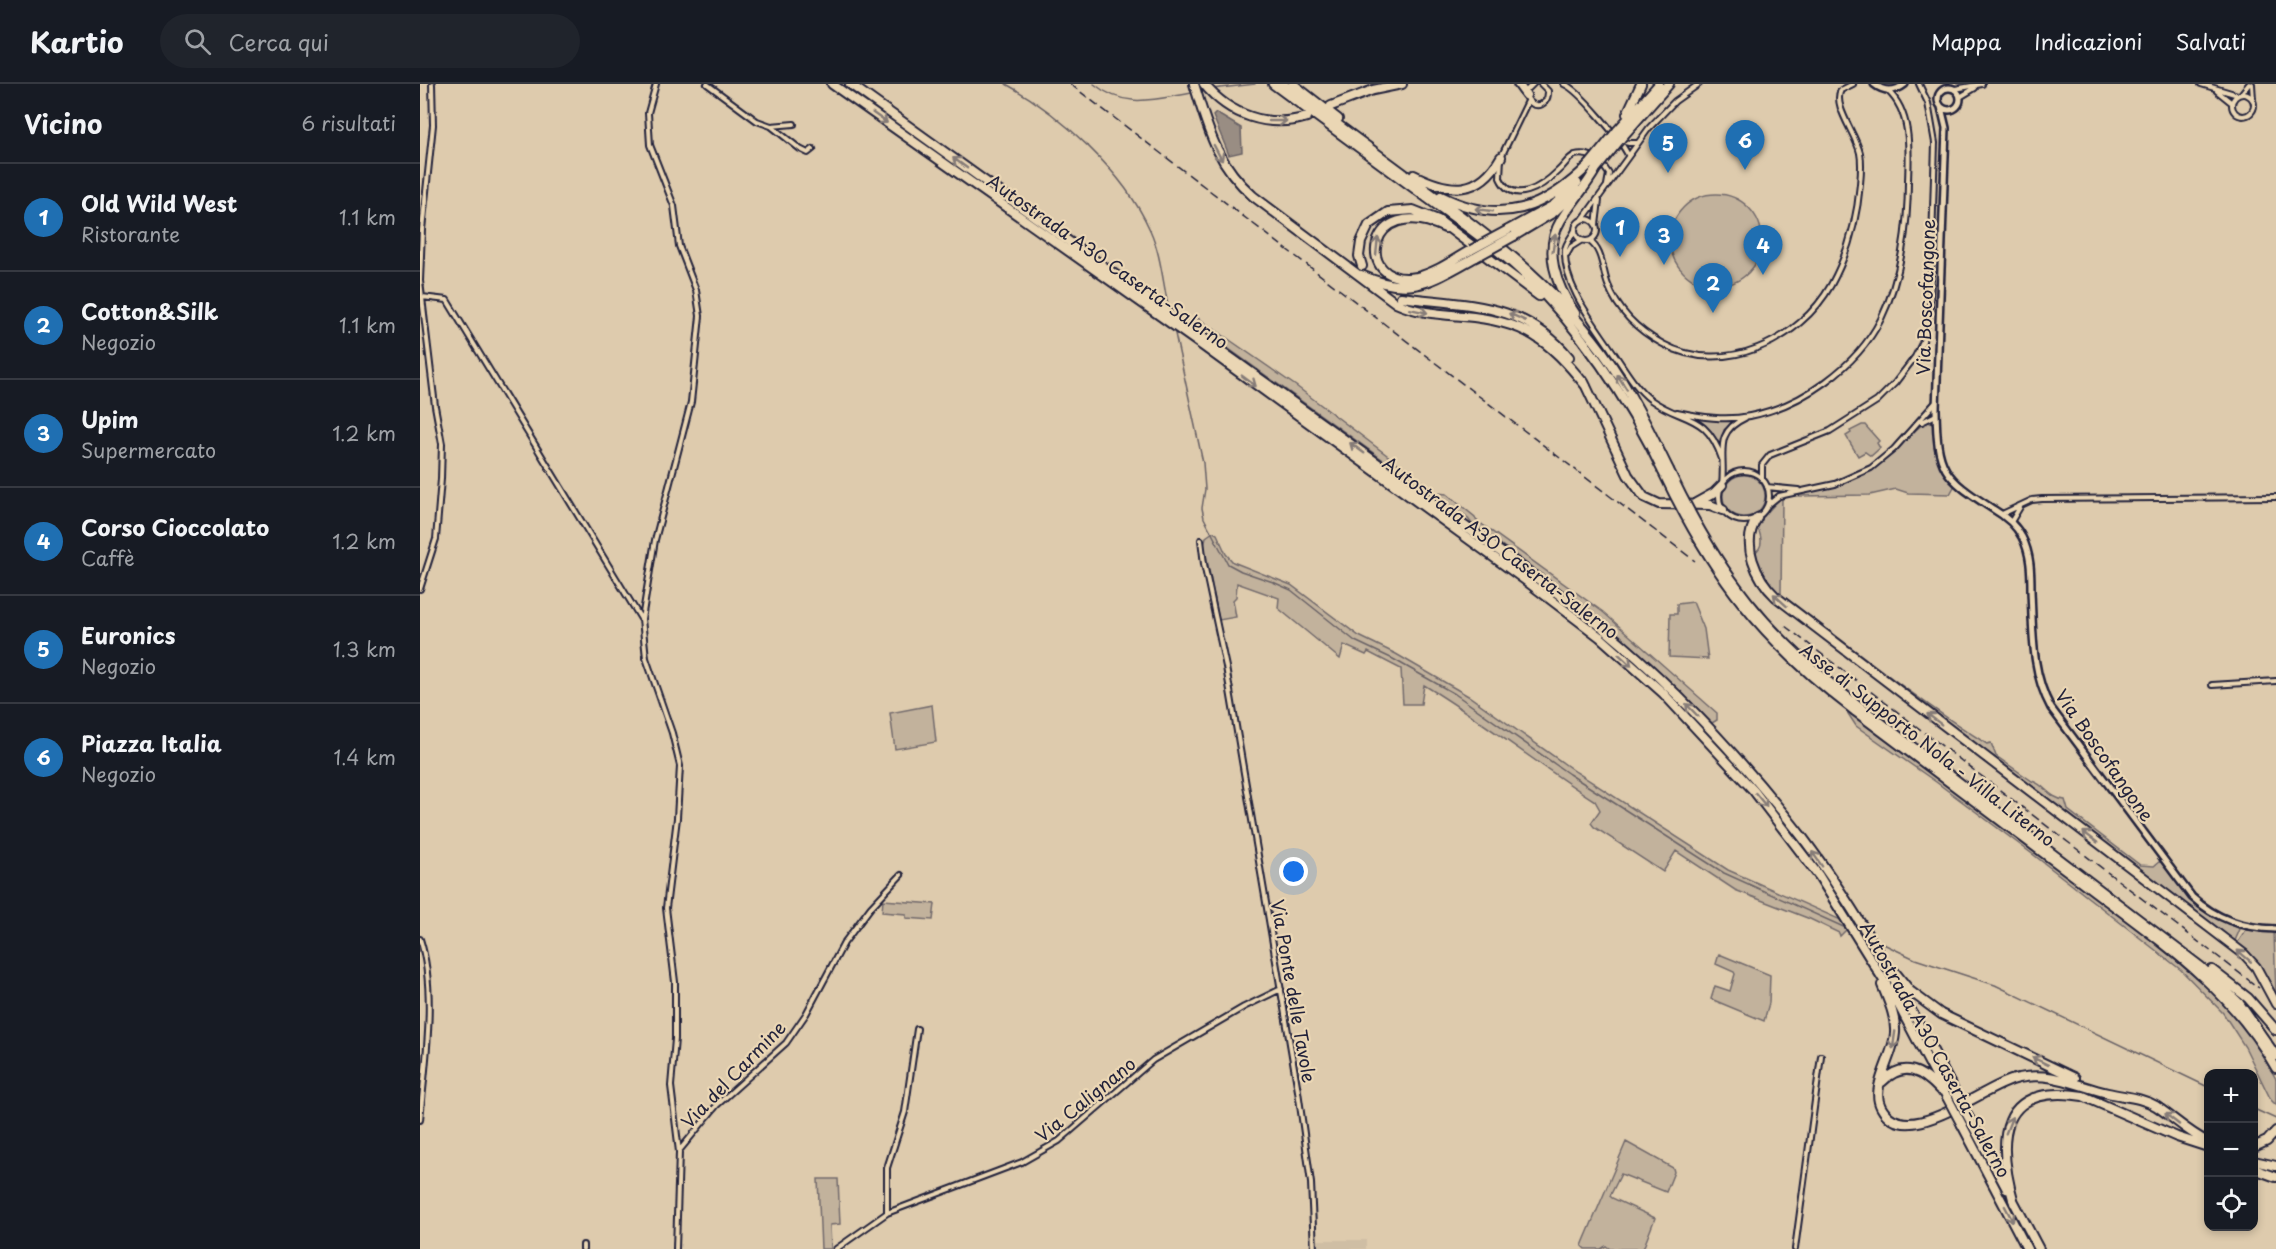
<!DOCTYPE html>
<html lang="it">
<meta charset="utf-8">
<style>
:root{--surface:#171b24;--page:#20242c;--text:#f1f3f6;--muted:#9ea1a6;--line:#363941;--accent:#1f6fb2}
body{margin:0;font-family:"Playpen Sans",sans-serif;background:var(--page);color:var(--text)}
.controls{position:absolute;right:18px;bottom:18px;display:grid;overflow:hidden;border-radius:12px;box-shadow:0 3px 9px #0003}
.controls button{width:54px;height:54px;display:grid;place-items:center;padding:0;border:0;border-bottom:2px solid var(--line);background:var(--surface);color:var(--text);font:30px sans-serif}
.you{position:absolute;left:874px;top:788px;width:21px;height:21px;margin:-15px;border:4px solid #fff;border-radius:50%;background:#1a73e8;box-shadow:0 0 0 9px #1a73e833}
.badge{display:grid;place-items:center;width:39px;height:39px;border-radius:50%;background:var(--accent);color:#fff;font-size:20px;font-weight:700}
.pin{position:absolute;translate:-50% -50px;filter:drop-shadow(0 2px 3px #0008)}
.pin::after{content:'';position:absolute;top:32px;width:21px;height:18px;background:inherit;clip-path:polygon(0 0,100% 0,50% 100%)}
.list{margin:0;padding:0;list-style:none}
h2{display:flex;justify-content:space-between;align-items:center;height:78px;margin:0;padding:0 24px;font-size:26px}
h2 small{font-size:20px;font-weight:400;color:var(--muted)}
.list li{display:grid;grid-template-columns:39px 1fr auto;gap:18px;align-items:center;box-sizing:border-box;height:108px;padding:0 24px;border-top:2px solid var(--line)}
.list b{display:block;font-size:22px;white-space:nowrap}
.list p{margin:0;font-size:20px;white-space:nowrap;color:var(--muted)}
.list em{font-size:20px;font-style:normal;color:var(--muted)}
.icon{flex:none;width:33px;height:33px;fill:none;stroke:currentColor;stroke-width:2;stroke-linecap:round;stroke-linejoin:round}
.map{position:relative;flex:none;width:1856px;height:1165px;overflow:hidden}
header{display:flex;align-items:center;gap:36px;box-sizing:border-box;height:84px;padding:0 30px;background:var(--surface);border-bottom:2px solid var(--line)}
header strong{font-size:28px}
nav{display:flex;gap:33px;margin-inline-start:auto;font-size:21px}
.search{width:420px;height:54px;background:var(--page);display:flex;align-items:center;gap:15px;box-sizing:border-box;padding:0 21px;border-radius:33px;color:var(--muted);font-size:22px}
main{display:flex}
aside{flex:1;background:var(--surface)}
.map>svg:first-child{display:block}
</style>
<header>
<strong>Kartio</strong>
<div class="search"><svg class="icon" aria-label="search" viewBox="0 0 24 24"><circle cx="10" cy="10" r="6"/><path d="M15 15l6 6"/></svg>Cerca qui</div>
<nav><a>Mappa</a><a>Indicazioni</a><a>Salvati</a></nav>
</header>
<main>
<aside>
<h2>Vicino<small>6 risultati</small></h2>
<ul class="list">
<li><span class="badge">1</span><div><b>Old Wild West</b><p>Ristorante</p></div><em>1.1 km</em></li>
<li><span class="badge">2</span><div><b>Cotton&amp;Silk</b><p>Negozio</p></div><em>1.1 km</em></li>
<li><span class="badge">3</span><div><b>Upim</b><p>Supermercato</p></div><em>1.2 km</em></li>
<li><span class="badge">4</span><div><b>Corso Cioccolato</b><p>Caffè</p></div><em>1.2 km</em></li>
<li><span class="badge">5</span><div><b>Euronics</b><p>Negozio</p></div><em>1.3 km</em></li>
<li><span class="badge">6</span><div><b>Piazza Italia</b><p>Negozio</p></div><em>1.4 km</em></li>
</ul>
</aside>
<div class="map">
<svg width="1856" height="1165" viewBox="0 0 1856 1165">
<rect width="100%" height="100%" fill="#decbad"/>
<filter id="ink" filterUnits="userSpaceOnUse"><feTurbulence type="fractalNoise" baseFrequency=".0167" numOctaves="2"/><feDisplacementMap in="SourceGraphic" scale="12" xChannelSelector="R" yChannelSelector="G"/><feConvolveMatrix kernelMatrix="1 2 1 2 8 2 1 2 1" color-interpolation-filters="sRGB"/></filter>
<g filter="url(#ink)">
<!-- built -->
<path fill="#cfbea4" d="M896 1156H946V1165H898Z"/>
<!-- green -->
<path fill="#c2b29c" stroke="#726a6c" stroke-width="1.5" d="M1250 156a46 46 0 1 1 92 0a46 46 0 1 1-92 0Z
M778 234 876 302 1017 409 1027 410 1055 433 1056 436 1183 528 1297 629V636L1292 639C1253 600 1214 562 1170 527 1132 497 1092 469 1052 440L1046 432 1030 424 770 237Z
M1273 333 1284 335 1317 336 1304 346 1300 361 1288 344Z
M1507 337 1514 341C1513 365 1518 384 1535 401L1530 410 1488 409 1476 405 1450 411 1379 412V410C1415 403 1445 395 1473 370 1484 359 1494 345 1507 337Z
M1442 341H1445L1459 357 1457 359 1460 364 1451 372 1445 368 1438 372 1426 352 1431 349 1430 347Z
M1303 412a21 21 0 1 1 42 0a21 21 0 1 1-42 0Z
M1362 414 1361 510C1429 561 1495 615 1567 660L1571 659 1576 672 1612 697C1626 701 1628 714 1645 716L1648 726 1720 781 1734 782 1740 777 1773 818 1784 827 1820 845 1814 859 1356 509 1345 496 1338 482 1334 469C1343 464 1342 455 1339 447L1335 444C1337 440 1358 415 1362 414Z
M793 448 797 450 806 470 813 478 871 501 939 552 976 570 1050 613 1156 688 1308 786 1421 836 1427 845 1420 852 1419 849 1390 835 1315 806 1256 767 1243 788 1174 743 1171 739 1180 726 1175 717C1117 680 1063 637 1004 601L1001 620H983L981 585 948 568 946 571 924 561 920 575 858 524 859 514 817 499 816 513 813 516 816 533 799 536 784 461 786 453Z
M1273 518 1284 545 1288 575 1249 573 1250 530H1257V520Z
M512 621 516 658 475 665 470 629Z
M1427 628 1669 807 1775 890 1803 916 1832 953 1856 995V1021L1851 1016 1825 963 1803 929 1761 886 1615 772 1516 698 1436 642Z
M463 816 515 820 513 836 486 834V830L462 828Z
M1826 846 1854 848 1856 911 1838 880 1816 861Z
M1299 870 1350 891 1349 919 1344 937 1291 915 1295 902 1310 907 1315 890 1314 888 1296 880Z
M1206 1058 1253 1084 1254 1088 1246 1108 1201 1090 1190 1112 1192 1114 1235 1134 1223 1165H1190L1186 1162 1181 1165H1165L1162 1162 1164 1157Z
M398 1095H418L420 1140 410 1141 411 1165H401Z"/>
<!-- water -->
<path fill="#998d83" stroke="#696266" stroke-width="1.5" d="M796 29 821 44 822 68 809 71 793 32Z"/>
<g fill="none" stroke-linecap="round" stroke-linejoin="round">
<!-- stream -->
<path stroke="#696266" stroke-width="1.5" d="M586 0C640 30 705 89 730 146 741 170 743 200 749 226
M674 0C706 26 735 15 772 9
M792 5 835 0
M754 245 783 379 785 405 782 424 784 434 808 480 821 487 853 498 871 506 935 557 973 575 1035 610 1149 690 1304 789 1428 845
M1455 856 1495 875 1575 901 1788 1003
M1834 1025 1856 1035"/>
<defs>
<path id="street" d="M236 0 228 29 230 61 254 122 259 162 276 206 280 232 271 318 235 456 222 535 226 574 252 649 260 682 257 734 246 824 255 898V955L251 1002 259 1068 256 1165
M287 0 337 37 351 42
M1113 0 1106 7C1106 26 1129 26 1128 7L1121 0
M1144 0C1158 5 1201 56 1208 71
M1781 0 1818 11
M1832 0 1833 15
M1535 5 1562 0
M1797 7 1812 19
M1821 10 1829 0
M1812 21a11 11 0 1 1 22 0a11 11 0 1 1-22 0Z
M1540 13 1555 4
M1108 17 1081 73 1080 94C1093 122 1122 103 1138 87 1144 82 1148 74 1155 71 1162 69 1168 71 1174 73
M374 40 351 42 380 65 388 69 393 65
M1201 57 1209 59H1217
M1182 80 1189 90 1187 101
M1163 135 1229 44 1255 17 1279 0
M1155 146a11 11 0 1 1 22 0a11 11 0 1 1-22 0Z
M1176 141 1179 116
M1155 146C1152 153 1146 158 1145 166 1143 201 1173 238 1191 265 1203 282 1214 303 1231 316 1264 339 1286 328 1302 375
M1169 157C1183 166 1182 186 1188 201 1198 227 1219 247 1243 260 1303 293 1380 257 1411 201 1428 170 1437 135 1440 100 1441 90 1442 79 1440 69 1436 50 1412 21 1421 6L1433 0
M1147 170 1151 163 1162 156
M2 213 27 216 221 535
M1257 328C1281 333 1305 337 1330 332 1381 322 1437 283 1461 235 1481 194 1488 142 1488 97 1489 68 1492 29 1468 7
M1502 338 1516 331
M1299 412a25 25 0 1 1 50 0a25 25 0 1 1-50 0Z
M1342 395V381L1350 371 1410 347 1457 317 1475 299 1495 273 1503 257 1510 224 1515 59 1508 19 1499 0
M1302 400C1306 371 1292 349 1325 334
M1347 403 1378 406
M1348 421 1359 412 1415 400 1451 384 1474 365 1515 319
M1582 430 1612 416 1622 415 1856 413
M1591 438 1600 423
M781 456 784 480 806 583 878 1007 891 1099 894 1165
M0 505 16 455 21 395 22 360 15 322 0 197 2 146 13 41 12 0
M1792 601 1856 597
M0 855C17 907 5 981 0 1036
M259 1067 297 1021 366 959 386 930 424 859 451 823 481 791
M467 1128V1084L485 1028 497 945
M163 1161V1165
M416 1165 467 1129 602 1078 639 1057 733 976 824 923 861 905
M1375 1165 1401 972"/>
<path id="secondary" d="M1454 0C1464 8 1475 8 1485 0
M1518 15a11 11 0 1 1 22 0a11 11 0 1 1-22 0Z
M1521 23 1526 44 1516 325C1517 386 1522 392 1573 425 1585 432 1596 441 1602 453 1611 470 1611 489 1611 507 1613 547 1611 588 1631 624L1772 813C1796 835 1823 844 1856 845"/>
<path id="highway" d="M412 0 783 262 1105 496 1180 553 1243 609 1334 707 1399 792 1476 916 1527 1013
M430 0 1110 489C1134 507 1159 525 1183 544 1257 605 1324 678 1383 754 1440 830 1486 915 1530 999
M774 0C788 45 796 79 833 112L976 219C998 229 1020 230 1043 232 1105 237 1128 255 1166 302
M784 0C809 31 848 45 887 33
M853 0C907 40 960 79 1014 119 1043 140 1073 161 1100 186 1159 242 1208 314 1243 388
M863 0C908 33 953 67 998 100 1067 150 1131 198 1182 267 1209 304 1229 345 1249 386
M873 0 918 35
M1098 0 1106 11
M911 22 953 6 982 0
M1207 30 1221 0
M1197 47 1239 0
M1203 52 1249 0
M994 91C1030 109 1059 112 1081 73
M1021 112C1081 142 1126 125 1170 80
M1025 144C946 106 932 205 997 193 1016 189 1034 175 1051 166
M1088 146 1134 121 1157 99
M1094 152 1134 128 1157 106
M942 182 939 172 941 158 949 141 968 128 993 126 1018 136 1119 212
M941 191C993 214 1011 197 1056 173
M981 213C1047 222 1102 217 1149 273
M1155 229C1136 202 1123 166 1141 136 1152 118 1166 103 1176 85
M1164 298 1208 391 1224 413 1239 420 1290 421 1303 426
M1276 419 1294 409 1302 401
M1337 434C1320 460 1336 494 1356 513L1824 870 1836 883 1856 920
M1439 622 1781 883 1819 919 1856 972
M1435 627C1510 684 1586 740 1661 797 1734 853 1810 901 1856 984
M1792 886 1828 914 1856 946
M1474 887 1490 907 1521 930 1655 994
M1462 901C1468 916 1476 932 1475 949 1474 972 1450 1003 1461 1023 1486 1070 1564 1000 1599 994 1631 987 1657 1002 1688 1009 1705 1013 1720 1013 1736 1022 1754 1034 1769 1049 1788 1058
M1462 998C1484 976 1502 987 1520 1006
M1550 1036 1587 1105
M1542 1041 1607 1165
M1834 1063 1847 1057 1856 1047
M1834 1077 1856 1082
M1834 1085 1856 1093
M1593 1116 1619 1165
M1594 1119C1576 1056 1578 998 1663 1012L1757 1053 1788 1063"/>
</defs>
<!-- street casing -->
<use href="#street" stroke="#22223b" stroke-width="8"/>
<!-- secondary casing -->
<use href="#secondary" stroke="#22223b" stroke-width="10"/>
<!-- highway casing -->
<use href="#highway" stroke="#22223b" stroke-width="12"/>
<!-- street -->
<use href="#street" stroke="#ead6b4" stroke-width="4"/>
<!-- secondary -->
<use href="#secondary" stroke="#ead6b4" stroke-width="5"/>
<!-- highway -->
<use href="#highway" stroke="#ead6b4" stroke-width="8"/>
<!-- rail -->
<path stroke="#22223b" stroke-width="1.5" stroke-dasharray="9 4.5" stroke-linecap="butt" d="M650 0 1275 477
M1365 542 1839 904"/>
<defs>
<path id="highway-bridge" d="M1170 80 1197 47
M1176 85 1203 52
M1051 166 1088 146
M1056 173 1094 152
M1249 386C1298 490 1347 553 1439 622
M1243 388C1293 493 1343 557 1435 627
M1530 999 1550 1036
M1527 1013 1542 1041"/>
</defs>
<!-- highway-bridge casing -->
<use href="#highway-bridge" stroke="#22223b" stroke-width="12" stroke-linecap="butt"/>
<!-- highway-bridge -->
<use href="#highway-bridge" stroke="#ead6b4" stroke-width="8"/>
</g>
<!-- one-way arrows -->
<defs><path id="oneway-shaft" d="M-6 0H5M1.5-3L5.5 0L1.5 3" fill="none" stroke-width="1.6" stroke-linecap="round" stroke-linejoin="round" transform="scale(1.5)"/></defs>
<g stroke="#867c78">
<use href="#oneway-shaft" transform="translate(460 34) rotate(35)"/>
<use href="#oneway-shaft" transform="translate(858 37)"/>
<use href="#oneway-shaft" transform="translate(798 69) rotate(62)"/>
<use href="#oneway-shaft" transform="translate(540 79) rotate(-144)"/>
<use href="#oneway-shaft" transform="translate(1064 126) rotate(-172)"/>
<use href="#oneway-shaft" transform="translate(1134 159) rotate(-81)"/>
<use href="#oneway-shaft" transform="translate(957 162) rotate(-84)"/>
<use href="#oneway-shaft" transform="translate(999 227) rotate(12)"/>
<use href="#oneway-shaft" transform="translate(1097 233) rotate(-156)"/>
<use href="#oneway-shaft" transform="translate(829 297) rotate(37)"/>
<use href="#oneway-shaft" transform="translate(1202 298) rotate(-123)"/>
<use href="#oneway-shaft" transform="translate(937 364) rotate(-144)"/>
<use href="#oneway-shaft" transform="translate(1360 516) rotate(-138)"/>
<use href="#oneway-shaft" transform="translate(1205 576) rotate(42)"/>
<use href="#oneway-shaft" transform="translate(1272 626) rotate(-134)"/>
<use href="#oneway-shaft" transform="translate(1514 635) rotate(-143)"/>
<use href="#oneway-shaft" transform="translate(1341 716) rotate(51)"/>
<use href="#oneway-shaft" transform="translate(1670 753) rotate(-143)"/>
<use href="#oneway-shaft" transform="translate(1397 775) rotate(-125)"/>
<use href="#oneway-shaft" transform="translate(1824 872) rotate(-140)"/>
<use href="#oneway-shaft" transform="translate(1474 956) rotate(98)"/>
<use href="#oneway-shaft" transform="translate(1620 977) rotate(-154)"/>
<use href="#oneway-shaft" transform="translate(1752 1035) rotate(-142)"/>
<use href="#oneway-shaft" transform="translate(1589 1041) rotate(-69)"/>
<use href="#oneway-shaft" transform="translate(1589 1130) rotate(62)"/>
</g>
</g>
<g text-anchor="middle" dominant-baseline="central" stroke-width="4.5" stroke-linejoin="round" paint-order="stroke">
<!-- street labels -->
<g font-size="18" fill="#22223b" stroke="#ead6b4">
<text transform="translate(688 177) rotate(35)">Autostrada A30 Caserta-Salerno</text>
<text transform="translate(1505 213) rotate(-88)">Via Boscofangone</text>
<text transform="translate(1081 463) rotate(37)">Autostrada A30 Caserta-Salerno</text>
<text transform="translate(1508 660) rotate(38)">Asse di Supporto Nola - Villa Literno</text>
<text transform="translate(1685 671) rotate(55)">Via Boscofangone</text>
<text transform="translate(874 907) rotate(80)">Via Ponte delle Tavole</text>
<text transform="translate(1516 965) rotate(61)">Autostrada A30 Caserta-Salerno</text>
<text transform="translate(313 990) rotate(-46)">Via del Carmine</text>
<text transform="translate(665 1015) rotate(-39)">Via Calignano</text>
</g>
</g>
</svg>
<div class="controls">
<button>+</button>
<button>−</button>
<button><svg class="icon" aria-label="locate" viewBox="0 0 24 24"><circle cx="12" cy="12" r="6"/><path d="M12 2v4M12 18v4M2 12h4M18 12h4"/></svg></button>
</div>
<div class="you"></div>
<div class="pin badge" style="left:1200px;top:173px">1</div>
<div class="pin badge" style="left:1293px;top:229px">2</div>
<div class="pin badge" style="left:1244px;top:181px">3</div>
<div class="pin badge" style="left:1343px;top:191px">4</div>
<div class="pin badge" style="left:1248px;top:89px">5</div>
<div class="pin badge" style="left:1325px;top:86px">6</div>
</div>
</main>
